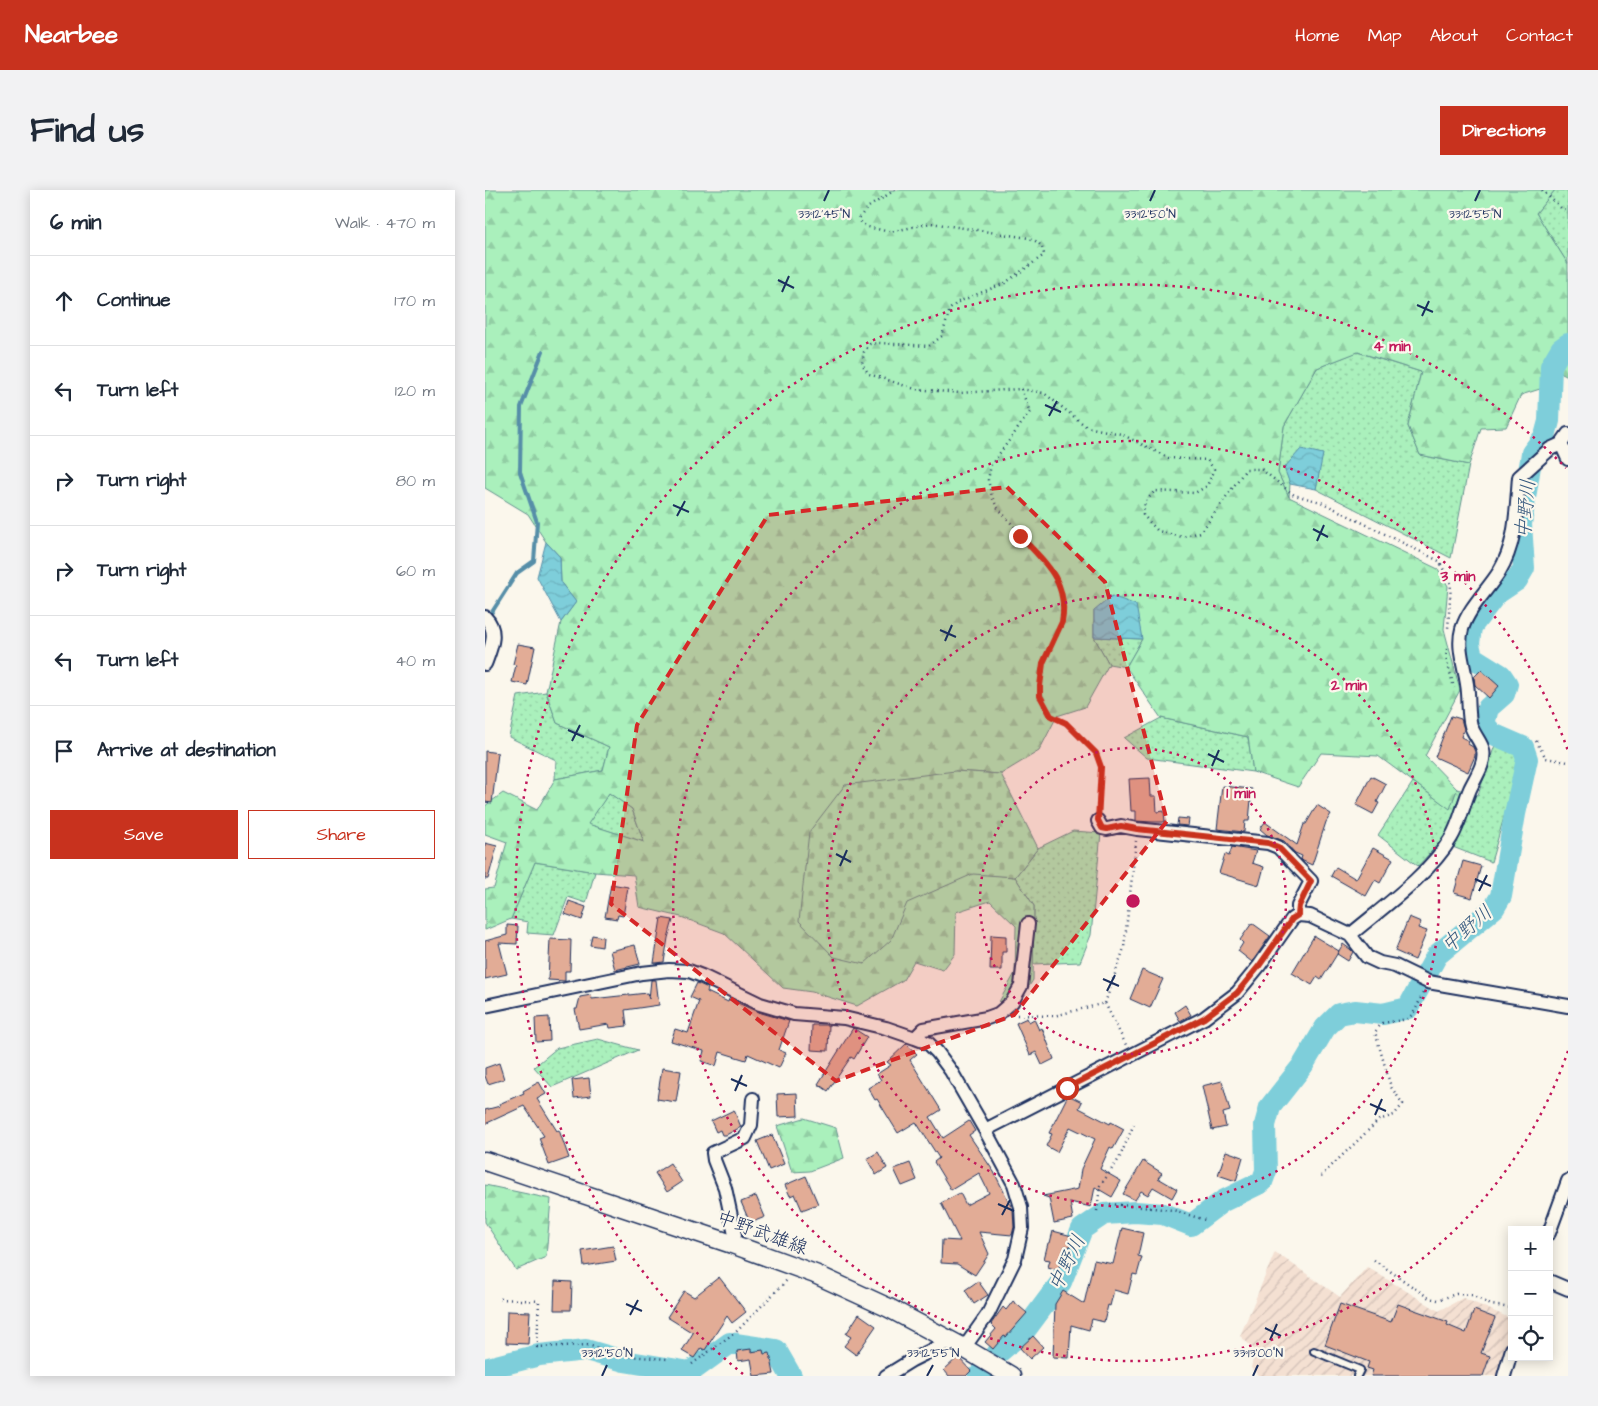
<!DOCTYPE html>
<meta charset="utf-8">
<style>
:root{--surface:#fff;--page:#f2f2f3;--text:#1f2937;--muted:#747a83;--line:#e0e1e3;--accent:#c8321e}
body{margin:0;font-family:"Architects Daughter","Klee One",sans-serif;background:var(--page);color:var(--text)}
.controls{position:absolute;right:15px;bottom:15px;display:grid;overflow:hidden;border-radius:0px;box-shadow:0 2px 12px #0003}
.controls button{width:45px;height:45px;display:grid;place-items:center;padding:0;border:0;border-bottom:1px solid var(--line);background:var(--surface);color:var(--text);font:25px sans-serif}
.stop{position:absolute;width:15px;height:15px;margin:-11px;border:4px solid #c8321e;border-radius:50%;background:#fff}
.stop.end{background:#c8321e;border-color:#fff;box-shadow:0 1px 5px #0008}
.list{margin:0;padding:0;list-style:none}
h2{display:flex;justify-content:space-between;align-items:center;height:65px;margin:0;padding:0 20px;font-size:21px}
h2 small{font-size:16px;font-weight:400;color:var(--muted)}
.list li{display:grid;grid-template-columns:32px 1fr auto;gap:15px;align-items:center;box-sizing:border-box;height:90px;padding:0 20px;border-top:1px solid var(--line)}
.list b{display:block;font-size:19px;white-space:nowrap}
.list em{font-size:16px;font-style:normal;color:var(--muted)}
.actions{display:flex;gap:10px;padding:15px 20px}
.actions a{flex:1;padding:11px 0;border:1px solid var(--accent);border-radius:0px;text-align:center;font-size:18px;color:var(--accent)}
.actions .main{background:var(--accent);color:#fff}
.icon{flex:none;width:28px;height:28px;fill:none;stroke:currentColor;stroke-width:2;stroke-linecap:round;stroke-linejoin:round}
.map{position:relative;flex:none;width:1083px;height:1186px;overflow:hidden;border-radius:0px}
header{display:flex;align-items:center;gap:30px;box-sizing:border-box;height:70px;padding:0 25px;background:var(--accent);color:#fff}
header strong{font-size:24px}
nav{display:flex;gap:28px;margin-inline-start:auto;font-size:18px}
.intro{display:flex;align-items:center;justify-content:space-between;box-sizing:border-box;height:120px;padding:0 30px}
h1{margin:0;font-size:35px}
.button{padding:12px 22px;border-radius:0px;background:var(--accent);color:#fff;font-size:18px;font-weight:700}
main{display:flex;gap:30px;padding:0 30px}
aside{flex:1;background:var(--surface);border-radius:0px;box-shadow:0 2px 12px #0003}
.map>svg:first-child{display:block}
</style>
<header>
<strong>Nearbee</strong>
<nav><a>Home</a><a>Map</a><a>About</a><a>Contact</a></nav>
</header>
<div class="intro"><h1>Find us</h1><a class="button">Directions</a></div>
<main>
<aside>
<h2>6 min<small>Walk · 470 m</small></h2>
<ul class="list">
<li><svg class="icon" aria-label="ahead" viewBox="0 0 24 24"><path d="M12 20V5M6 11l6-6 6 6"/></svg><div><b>Continue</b></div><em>170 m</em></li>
<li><svg class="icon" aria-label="left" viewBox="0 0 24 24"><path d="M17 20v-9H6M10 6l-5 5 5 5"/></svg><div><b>Turn left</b></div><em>120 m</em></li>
<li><svg class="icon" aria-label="right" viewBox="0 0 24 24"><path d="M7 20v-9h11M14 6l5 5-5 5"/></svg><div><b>Turn right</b></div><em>80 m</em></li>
<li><svg class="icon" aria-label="right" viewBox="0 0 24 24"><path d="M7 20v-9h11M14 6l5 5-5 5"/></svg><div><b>Turn right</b></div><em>60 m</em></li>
<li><svg class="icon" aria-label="left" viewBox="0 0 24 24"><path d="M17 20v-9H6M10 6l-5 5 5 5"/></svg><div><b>Turn left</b></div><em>40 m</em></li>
<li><svg class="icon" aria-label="arrive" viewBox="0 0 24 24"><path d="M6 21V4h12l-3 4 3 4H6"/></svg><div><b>Arrive at destination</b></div></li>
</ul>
<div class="actions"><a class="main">Save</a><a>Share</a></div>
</aside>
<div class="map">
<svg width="1083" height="1186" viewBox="0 0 1083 1186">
<defs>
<pattern id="industrial-furrows" width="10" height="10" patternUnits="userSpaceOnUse" patternTransform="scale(1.25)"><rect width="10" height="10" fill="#f4e0d2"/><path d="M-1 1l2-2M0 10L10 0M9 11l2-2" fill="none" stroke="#d1c0b7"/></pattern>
<pattern id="green-dots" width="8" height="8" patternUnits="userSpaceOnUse" patternTransform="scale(1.25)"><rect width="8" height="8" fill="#aaf0bc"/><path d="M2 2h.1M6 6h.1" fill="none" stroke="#92cea4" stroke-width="1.8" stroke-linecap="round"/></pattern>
<pattern id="forest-firs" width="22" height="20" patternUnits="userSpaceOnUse" patternTransform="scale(1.25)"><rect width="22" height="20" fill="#aaf0bc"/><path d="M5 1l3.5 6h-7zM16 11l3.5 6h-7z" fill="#92cea4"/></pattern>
<pattern id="cemetery-stones" width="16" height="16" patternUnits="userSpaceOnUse" patternTransform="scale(1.25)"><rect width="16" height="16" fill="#aaf0bc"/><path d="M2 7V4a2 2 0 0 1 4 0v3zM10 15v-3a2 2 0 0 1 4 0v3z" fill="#92cea4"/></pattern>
<pattern id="water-waves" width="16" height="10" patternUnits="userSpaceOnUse" patternTransform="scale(1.25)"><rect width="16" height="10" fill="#7eceda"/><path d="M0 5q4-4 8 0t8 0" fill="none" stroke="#6cb1be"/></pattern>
</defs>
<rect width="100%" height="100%" fill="#fbf7ec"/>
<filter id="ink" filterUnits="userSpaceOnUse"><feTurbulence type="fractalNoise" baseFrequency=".02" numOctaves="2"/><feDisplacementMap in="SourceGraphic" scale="10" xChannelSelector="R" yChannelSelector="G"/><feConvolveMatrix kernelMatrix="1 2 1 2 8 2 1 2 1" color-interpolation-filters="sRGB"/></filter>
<g filter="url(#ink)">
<!-- industrial -->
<path fill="url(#industrial-furrows)" d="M790 1062 855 1107 882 1077 954 1121 978 1108 1027 1129V1134L1012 1186H774L766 1178 770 1160 755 1146Z"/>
<!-- green -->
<path fill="url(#green-dots)" stroke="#62908d" d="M1070 0 1083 1V74L1051 23Z
M872 162 936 182 923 236 935 265 984 275 966 368 831 299 837 264 800 278 805 294 804 307 793 283 799 236 832 178Z
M609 447 657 449 641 477 624 474Z
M61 502 72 533 124 557 118 580 70 589 71 570 24 547 33 506Z
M676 528 763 547 768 582 662 568 639 548Z
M1012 549 1037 565 1006 672 955 652 933 676 893 645 928 592 965 618 972 599 993 605Z
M124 603 147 619 159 652 102 634Z
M588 641 616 643 606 745 595 772 548 774 549 716 530 687 553 658Z
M50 672 110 682 101 713 83 707 69 745 42 743 43 732 26 729Z
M113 849 153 860 67 897 49 877 72 858Z"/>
<!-- forest -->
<path fill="url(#forest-firs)" stroke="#62908d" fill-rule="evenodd" d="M0 0H1070L1051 23 1083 74V186L1073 181 1055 199 1036 205 1021 237 996 238 984 275 935 265 923 236 936 182 873 162 832 178 799 236 793 283 804 307 953 379 963 396 959 439 975 500 940 566 972 599 965 619 893 566 836 563 813 597 768 582 763 547 676 528 641 477 657 449 609 421V447L624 474 600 517 572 526 554 561 516 584 470 581 379 700 488 683 530 687 549 716 548 790 531 817 514 812 530 783 531 736 505 711 471 722 470 764 458 780 429 771 418 790 372 816 327 802 298 798 239 743 196 727 154 717 149 685 110 682 50 672 26 729 0 740V699L9 698 22 652 0 644V616L18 603 52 620 70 589 118 580 124 557 72 533 61 502 76 432 91 412 76 393 75 367 61 352 43 324 0 298ZM124 603 147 619 159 652 103 634Z
M319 928 351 938 359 968 325 981 307 982 292 936Z
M0 995 66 1009 61 1067 31 1080 0 1032Z"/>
<!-- cemetery -->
<path fill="url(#cemetery-stones)" stroke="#62908d" d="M470 581 516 584 553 658 530 687 488 684 422 713 406 750 379 774 349 767 314 731 324 642 360 595Z"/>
<!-- water -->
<path fill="url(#water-waves)" stroke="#568ea8" d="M816 259 838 264 831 299 805 294 799 278Z
M61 352 75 367 76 393 91 412 76 432 52 387Z
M627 406 651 415 657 449 609 447V421Z"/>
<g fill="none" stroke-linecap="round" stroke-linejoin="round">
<!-- stream -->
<path stroke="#568ea8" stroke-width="4" d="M7 422 32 383 49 371 52 332 35 282 36 217 58 161"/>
<!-- river -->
<path stroke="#7eceda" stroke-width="22" d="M512 1164 541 1139 576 1092 597 1039 619 1024 650 1022 678 1024 706 1035 738 1011 777 992 781 981 780 935 785 917 818 875 840 838 854 824 870 821 898 824 923 818 952 765 1009 718 1016 706 1030 624 1042 569 1038 557 1008 544 999 534 1003 518 1019 504 1022 494 1016 485 987 467 984 454 986 437 1011 404 1032 390 1039 378 1036 334 1047 263 1060 246 1064 231 1066 176 1076 159 1083 154
M0 1179 54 1165 101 1160 139 1171 205 1182 245 1153 291 1160 306 1186
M494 1186 498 1182"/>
</g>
<!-- building -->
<path fill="#e2ac96" stroke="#1b2f5e" d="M33 454 50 457 42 495 27 492 31 475 28 474Z
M996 480 1014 496 1004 508 990 495 989 487Z
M966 526 976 529 979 539 976 547 984 551 983 554 988 557 990 562V566L983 582 950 567Z
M0 561 13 563 7 613 0 612Z
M886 586 901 594 892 612 894 613 888 624 871 615Z
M665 588 666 606H671L672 622 679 621 680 632H667L651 631V621H646L644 589Z
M737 596 767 599 764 631H760L759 642 732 639Z
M832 615 846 624 841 632 827 675 818 671 816 669 817 666 810 663 799 651 782 645 775 639 780 632 812 655 819 634H821Z
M693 628 704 629 703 636 692 635Z
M0 653 12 656 3 689H0Z
M747 657 771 661 767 673 779 677 774 695 734 683 740 664 744 666Z
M888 658 908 669 895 693 890 690 881 706 846 686 851 677 871 689Z
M978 671 996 676 987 708 969 703Z
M126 694 143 697 138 726 133 725 132 729 120 727Z
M84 711 101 717 97 730 80 724Z
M924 727 936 732 933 738 942 741 930 770 910 761Z
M176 728 188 730 183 748 179 772 171 773H169Z
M767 733 785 746 767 772 753 761 758 753 755 750Z
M22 735 33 736 32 754 14 753 22 784 0 789V751L22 745Z
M107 745 118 747 117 757 105 755Z
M506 745 521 746V762H517V780H505Z
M829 746 854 761 836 790 832 787 827 795 807 783Z
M65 749 86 750 85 781H80V791L63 790Z
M858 754 865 759 868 762 863 771 852 764Z
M150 755 155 774 130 780 125 761Z
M657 780 678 789 665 818 645 809Z
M166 790H171L174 815 140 820 142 836 125 838 124 834 94 839 90 819H92L95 807 106 805 107 809 162 803 164 809Z
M212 793 223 798 222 802 243 812 244 809 273 822 304 831 294 860 301 863 294 878 263 864 261 870 235 862 231 876 216 871 219 861 186 851 190 839 203 843 214 811 205 807Z
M700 815 706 825 695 831 690 822Z
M64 827 65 851 51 852 50 828Z
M542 828 544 832 549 829 554 840 557 838 569 869 557 875 551 862 545 865 531 833Z
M327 835H344L343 861 326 860Z
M368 838 382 847 369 869 366 867 343 901 333 894Z
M421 854 432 864 425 870 456 920 445 927 458 948 484 931 490 941 484 945 509 982 528 1020 529 1037 527 1045 494 1042 504 1064 490 1085 472 1074 456 1073 457 1050 475 1051 456 1013 475 1003 481 1015 504 1003 494 983 466 1000 449 972 454 968 431 932 413 943 392 909 390 910 383 898 396 890 392 884 406 875 402 872Z
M14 873 19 889 3 894 0 886V878Z
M177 878 196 881 191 912 172 909Z
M104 888 106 906 89 908 87 890Z
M737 891 745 921 738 923 741 937 727 940 717 896Z
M54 892 61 904 52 909 72 941 74 940 84 968 64 975 54 948 59 946 39 916 0 934V920L15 916 14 914 39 903 38 901Z
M312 903 313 926 293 927 292 904Z
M585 906 597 912 594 918 625 934 626 932 639 939 628 959 625 957 615 979 636 991 627 1007 610 997 606 1017 585 1012 588 1029 569 1033 564 1008 558 1006 593 999 596 979 610 949 585 937 572 962 561 956 567 944 564 943 582 907Z
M249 920 256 937 241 945H237L235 940 231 942 226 931Z
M287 945 299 974 284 980 272 951Z
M741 961 758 967 751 991 733 985Z
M393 962 402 978 391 985 382 969Z
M658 971 677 983 673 988 692 999 687 1008 668 997 663 1005 656 1001 650 1010 638 1004Z
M185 973 197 992 182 1002 170 983Z
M425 973 432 990 417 996 409 979Z
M321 986 333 1014 317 1020 310 1004 305 1006 300 995Z
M271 1006 280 1027 265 1033 256 1012Z
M637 1038 658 1043 653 1066 657 1067 652 1085 648 1084 643 1104 629 1100 625 1116 623 1115 619 1132 607 1129 604 1140 586 1135 584 1168 568 1167 570 1114 578 1101 599 1114 609 1070 628 1074Z
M568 1041 587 1046 585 1057 580 1056 573 1080 563 1077 565 1070 559 1069 563 1053H565Z
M128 1056 131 1071 99 1076 97 1061Z
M234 1087 261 1122 247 1133 242 1126 220 1160 216 1158 209 1168 197 1161 208 1143 182 1127 199 1101 209 1107Z
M70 1091 87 1092 86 1120H69Z
M493 1091 503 1105 489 1114 480 1100Z
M528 1111 542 1123 521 1147 519 1146 508 1159 500 1152 511 1139 506 1134 518 1117 521 1120Z
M855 1114 906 1132 913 1114 963 1132 962 1135 981 1143 989 1120 1010 1128 996 1163 1005 1166 998 1186H886L888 1180 882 1178 884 1172 840 1155Z
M22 1121 45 1122 43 1154 21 1153Z
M374 1124 391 1136 371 1165 359 1156 366 1147 361 1144Z
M548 1146 558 1157 545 1169 535 1158Z
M266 1159V1162L278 1160 279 1164 285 1163 289 1184 269 1186 266 1169 253 1171 252 1161Z
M473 1167 486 1181 481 1186H464L459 1180Z"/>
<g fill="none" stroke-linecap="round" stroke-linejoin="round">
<defs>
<path id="service" d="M829 1161 875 1180 872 1186"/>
<path id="minor" d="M1083 244 1076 254 1083 269
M0 427C14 441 6 458 0 474
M613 631 617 638 622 639 636 636 652 639 783 653 793 657 826 691 813 716V725
M865 745C897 718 945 684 966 648 975 633 978 615 985 599 990 588 1001 573 998 560 996 552 989 545 986 536 983 525 984 515 983 503 982 482 971 460 977 439 984 417 1002 401 1014 382 1032 352 1031 321 1034 287L1065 259 1076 254
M0 816 157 783 184 780 204 781 217 786 275 814 309 824 359 828 401 838 430 848 443 853 452 862 466 881 500 940 529 994 536 1017 537 1038 530 1069 503 1124 479 1158
M430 848 439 839 502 828 513 824 527 812 536 796 543 734
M500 940 719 828 752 803 774 776 807 729 813 725 825 726 865 745 882 767 895 773 910 776 943 792 1083 816
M1064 1043 1083 991
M247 1054 250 1045 240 998 229 970 228 963 260 948 266 935 268 909
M1064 1091 1083 1099
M401 1186 427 1170 465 1151
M1019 1186 1027 1159"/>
<path id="secondary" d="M0 971 247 1054 330 1084 404 1118 479 1158 526 1186"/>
</defs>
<!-- service casing -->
<use href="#service" stroke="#1b2f5e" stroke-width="10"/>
<!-- minor casing -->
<use href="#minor" stroke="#1b2f5e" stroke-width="16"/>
<!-- secondary casing -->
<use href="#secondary" stroke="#1b2f5e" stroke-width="21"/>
<!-- path -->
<path stroke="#1b2f5e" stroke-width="2.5" stroke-dasharray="1 4" stroke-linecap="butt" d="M410 0 382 18 374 28 377 34 383 37 405 42 446 33 544 48C552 51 558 55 559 65L520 93 473 112 465 119 457 146 444 156 394 153 385 154 379 162 377 174 384 184 430 199 475 203 536 199 559 203 602 237 636 244 684 268 722 270 729 279 722 296 710 303 670 301 660 312 658 325 673 341 697 347 716 342 761 279H776L809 305 836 312 954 371 966 394 963 439
M1057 0 1077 19 1083 22
M536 199 545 222 506 275 503 290 507 307 512 317 565 378 577 404V432L558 473 555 496V506L566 527 581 533 611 563 616 577 613 619
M962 459 961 467 969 498
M1051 551 1061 568 1083 572
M620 813 639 758 651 651
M532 825 569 826 620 813 641 855
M836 986 894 930 909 925 918 914 906 897 890 842 897 833C927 829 926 831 938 803
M625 1014 688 1020 720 1030
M612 1021 615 996 634 969 649 934
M889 1070 944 1108 953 1110 971 1104 987 1105 1006 1115 1027 1118
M15 1109 54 1111 52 1157 102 1155 142 1166 182 1169
M207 1174 252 1141 302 1090"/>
<!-- service -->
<use href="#service" stroke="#fbf7ec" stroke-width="6"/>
<!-- minor -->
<use href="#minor" stroke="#fbf7ec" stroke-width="12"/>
<!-- secondary -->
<use href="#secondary" stroke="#fbf7ec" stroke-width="18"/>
</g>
</g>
<g fill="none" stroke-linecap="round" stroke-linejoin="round" filter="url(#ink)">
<!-- route -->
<path stroke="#c8321e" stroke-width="6" d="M535 346C560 372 584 392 577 432L558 473 555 496V506L566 526 581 533 611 563 616 577 613 630 617 638 622 639 636 636 652 639 783 653 793 657 826 691 814 716 813 725 807 729 774 776 752 803 719 828 582 898"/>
</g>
<!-- marked area -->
<path fill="#d62828" fill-opacity="0.2" stroke="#d62828" stroke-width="4" stroke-dasharray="10 6" stroke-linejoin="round" d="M522 297 620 392 682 631 529 825 351 891 126 714 152 535 283 325Z"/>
<!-- ticks -->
<path fill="none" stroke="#1b2f5e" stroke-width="2" d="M339 11 344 0M665 11 670 0M990 11 995 0M293 90 309 98M297 102 304 86M932 115 948 122M937 126 944 111M560 215 576 222M564 226 572 211M188 315 204 322M192 326 200 311M828 339 843 347M832 351 839 335M455 440 471 447M460 451 467 435M83 540 99 547M87 551 95 535M723 564 739 572M727 576 734 560M351 664 366 672M355 676 362 660M990 689 1006 696M994 701 1002 685M618 789 634 796M622 801 630 785M246 889 262 896M250 901 257 885M885 914 901 921M890 925 897 909M513 1014 529 1021M517 1025 525 1010M141 1114 157 1121M145 1125 153 1110M780 1138 796 1146M785 1150 792 1134M117 1186 122 1175M442 1186 448 1175M768 1186 773 1175"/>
<!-- distance rings -->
<g fill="none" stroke="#c2185b" stroke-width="2.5" stroke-dasharray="2.5 5">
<circle cx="648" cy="711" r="153"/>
<circle cx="648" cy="711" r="306"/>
<path d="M1083 861A460 460 0 1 1 1083 561"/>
<path d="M258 1184A613 613 0 1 1 1081 278"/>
</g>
<g text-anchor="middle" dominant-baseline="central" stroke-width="4.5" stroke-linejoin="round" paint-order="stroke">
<!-- street labels -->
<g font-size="19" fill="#1b2f5e" stroke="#fbf7ec">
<text transform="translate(277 1043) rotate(20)">中野武雄線</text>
</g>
<!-- water labels -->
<g font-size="20" font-style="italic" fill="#34577d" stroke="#fbf7ec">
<text transform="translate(1041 319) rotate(-85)">中野川</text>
<text transform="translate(982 739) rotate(-41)">中野川</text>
<text transform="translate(582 1073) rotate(-64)">中野川</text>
</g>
</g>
<g font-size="12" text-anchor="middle" fill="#1b2f5e" stroke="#fbf7ec" stroke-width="4.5" stroke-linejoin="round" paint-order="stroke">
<text x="339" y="28">33°12'45"N</text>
<text x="665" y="28">33°12'50"N</text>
<text x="990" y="28">33°12'55"N</text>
<text x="773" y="1167">33°13'00"N</text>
<text x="122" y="1167">33°12'50"N</text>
<text x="448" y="1167">33°12'55"N</text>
</g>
<circle cx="648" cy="711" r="8" fill="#c2185b" stroke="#fbf7ec" stroke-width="2.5"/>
<g font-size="15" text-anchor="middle" font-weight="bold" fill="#c2185b" stroke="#fbf7ec" stroke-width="4.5" stroke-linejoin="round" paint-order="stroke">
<text x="907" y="161">4 min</text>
<text x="973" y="391">3 min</text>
<text x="864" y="500">2 min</text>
<text x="756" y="608">1 min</text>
</g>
</svg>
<div class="controls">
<button>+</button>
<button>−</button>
<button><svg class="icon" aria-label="locate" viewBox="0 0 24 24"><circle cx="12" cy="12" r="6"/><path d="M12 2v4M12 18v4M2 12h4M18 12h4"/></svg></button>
</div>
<div class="stop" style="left:582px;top:898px"></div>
<div class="stop end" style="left:535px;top:346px"></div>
</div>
</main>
